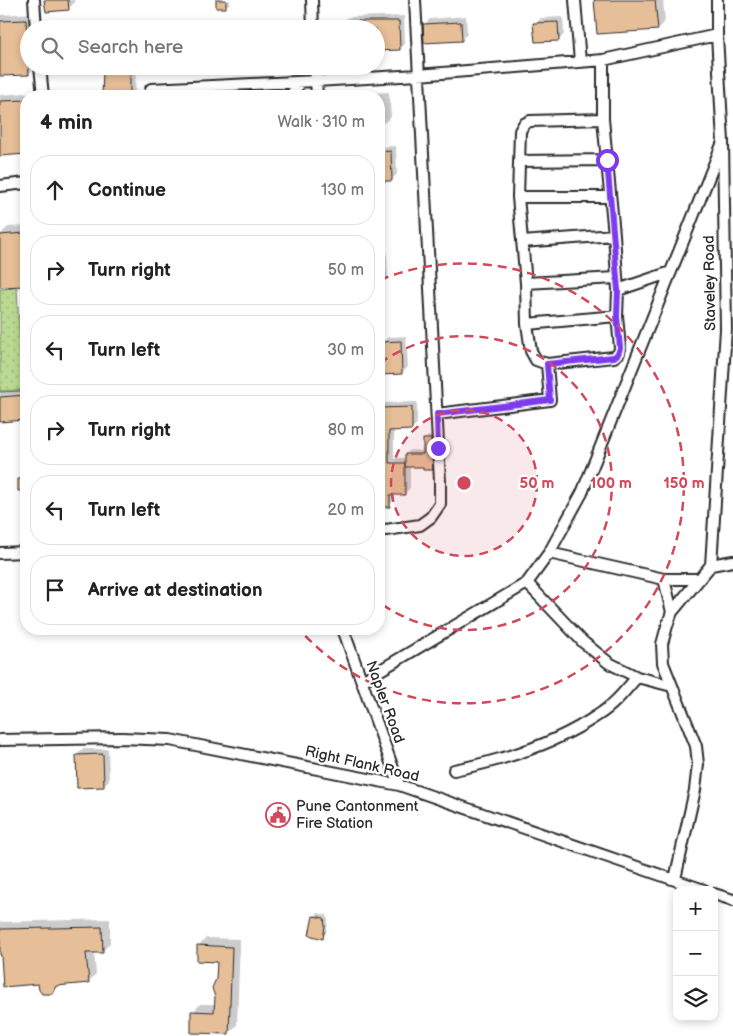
<!DOCTYPE html>
<meta charset="utf-8">
<style>
:root{--surface:#fff;--page:#f6f6f6;--text:#222;--muted:#767676;--line:#e0e0e0}
body{margin:0;font-family:"Balsamiq Sans",sans-serif;background:var(--page);color:var(--text)}
.controls{position:absolute;right:15px;bottom:15px;display:grid;overflow:hidden;border-radius:10px;box-shadow:0 2px 8px #0003}
.controls button{width:45px;height:45px;display:grid;place-items:center;padding:0;border:0;border-bottom:1px solid var(--line);background:var(--surface);color:var(--text);font:25px sans-serif}
.stop{position:absolute;width:15px;height:15px;margin:-11px;border:4px solid #7c3aed;border-radius:50%;background:#fff}
.stop.end{background:#7c3aed;border-color:#fff;box-shadow:0 1px 5px #0008}
.list{margin:0;padding:0;list-style:none}
h2{display:flex;justify-content:space-between;align-items:center;height:65px;margin:0;padding:0 20px;font-size:21px}
h2 small{font-size:16px;font-weight:400;color:var(--muted)}
.list li{display:grid;grid-template-columns:32px 1fr auto;gap:15px;align-items:center;box-sizing:border-box;height:70px;margin:0 10px 10px;padding:0 10px;border:1px solid var(--line);border-radius:20px}
.list b{display:block;font-size:19px;white-space:nowrap}
.list em{font-size:16px;font-style:normal;color:var(--muted)}
.icon{flex:none;width:28px;height:28px;fill:none;stroke:currentColor;stroke-width:2;stroke-linecap:round;stroke-linejoin:round}
.map{position:relative;flex:none;width:733px;height:1036px;overflow:hidden}
.search{position:absolute;background:var(--surface);box-shadow:0 2px 8px #0003;left:20px;top:20px;width:365px;height:55px;display:flex;align-items:center;gap:12px;box-sizing:border-box;padding:0 18px;border-radius:28px;color:var(--muted);font-size:19px}
.panel{position:absolute;background:var(--surface);box-shadow:0 2px 8px #0003;left:20px;top:90px;width:365px;height:545px;border-radius:20px}
.map>svg:first-child{display:block}
</style>
<div class="map">
<svg width="733" height="1036" viewBox="0 0 733 1036">
<defs>
<pattern id="park-dots" width="8" height="8" patternUnits="userSpaceOnUse" patternTransform="scale(1.25)"><rect width="8" height="8" fill="#bad992"/><path d="M2 2h.1M6 6h.1" fill="none" stroke="#a0ba7e" stroke-width="1.8" stroke-linecap="round"/></pattern>
</defs>
<rect width="100%" height="100%" fill="#fff"/>
<filter id="ink" filterUnits="userSpaceOnUse"><feTurbulence type="fractalNoise" baseFrequency=".02" numOctaves="2"/><feDisplacementMap in="SourceGraphic" scale="10" xChannelSelector="R" yChannelSelector="G"/><feConvolveMatrix kernelMatrix="1 2 1 2 8 2 1 2 1" color-interpolation-filters="sRGB"/></filter>
<g filter="url(#ink)">
<!-- park -->
<path fill="url(#park-dots)" stroke="#72825e" d="M17 288 22 391 0 392V289Z"/>
<!-- shadow -->
<path fill="#0003" d="M46 0H74L75 2 69 8Z
M217 0H230V3L226 6Z
M596 0H663L665 21 657 29Z
M33 13 34 29H29V66L35 67 28 74 0 75V15Z
M384 16V17L404 16 405 44 400 49H383L379 54H376V29L343 22 348 17Z
M466 16 467 34 461 40 425 24 430 19Z
M563 17 564 34 559 40 535 24 541 18Z
M284 23V29H250L254 25Z
M107 66H136L135 96H104V70Z
M38 92V96H26V153L0 155V95Z
M389 92 391 117 385 122 379 123V96H355L357 94Z
M396 146 397 174 392 179 379 180V147Z
M26 226V334L23 285 0 286V235L8 227Z
M387 254 388 278 382 284H379V255Z
M406 336 408 367 402 373 379 362V348H382V343L388 337Z
M26 389V419L0 421V390Z
M417 402V424L411 429H394V458H406V454L410 450 424 451V440L428 436H434L436 465 432 469 424 465H410V488L404 494H395V500L389 505H379V404L380 403Z
M25 473H26V489H19V479Z
M83 749H108L109 780 103 786 77 755Z
M318 913 327 915 328 921 326 933 322 937 310 934 314 916Z
M110 919V943L103 951 94 952 96 974 88 982 60 984 51 992 2 954H0V922Z
M206 938 240 939 237 1025 229 1033 193 1012 200 1004H216L218 961 198 946Z"/>
<!-- building -->
<path fill="#e6be97" stroke="#2b2b2b" d="M44 0H68L69 10 46 12Z
M216 0H226V8H216Z
M594 0H655L658 30 597 34Z
M26 20 29 75 0 76V21Z
M341 21H399L400 50 376 51V29H342Z
M461 22 462 41 424 43 423 24Z
M558 22 559 41 535 42 533 23Z
M103 69H130V96H102Z
M26 100V154L0 156V101Z
M391 151 392 181H379V152Z
M25 233 26 286 0 287V235Z
M401 341 402 374 379 375V353H381V342Z
M26 395V420L0 422V397Z
M412 407V430L389 431V463H405V495H390V507H379V408Z
M423 439H431L433 470H423V467H405V454H423Z
M26 478V490L18 491V479Z
M103 754 104 787 77 788 76 755Z
M313 916 324 918 325 926 323 939 309 935Z
M102 927 103 953H86L89 983 56 986 52 994H42L39 990 38 984 3 987 1 955H0V929Z
M197 945 232 947 229 1034 191 1033V1011L214 1012 215 997 212 988 216 979 217 962 197 961Z"/>
<g fill="none" stroke-linecap="round" stroke-linejoin="round">
<defs>
<path id="minor" d="M34 0 36 29
M312 0 313 29
M575 0 580 62
M603 60V119L614 235 618 290 617 316 620 348 619 353 614 357 547 364 536 360 531 351 527 324 526 283 518 197 520 131 524 124 530 121 603 119
M40 66 43 96
M315 66 317 96
M151 89 316 81 418 75 603 60 717 35
M290 96 301 82
M519 161 607 160
M0 186 26 183
M518 197H610
M522 242 614 235
M526 283 616 278
M618 290 671 272
M527 324 617 316
M437 414 550 400 547 364
M379 529 386 530 420 525 431 517 440 504V481L415 0
M0 553 26 552
M549 553 664 579H699
M711 565 726 329 723 142 717 35V0
M664 579 672 612
M527 583 583 642 609 663 637 677 672 686
M343 629 399 785
M362 681 527 583 549 553 582 493 723 142
M0 740 122 738 170 740 399 785 704 890
M454 770C504 760 556 744 598 715 613 706 625 691 637 677
M675 879 695 790 698 764 696 746 663 663 662 644 667 626 672 612 711 565 733 561
M714 894 733 900"/>
</defs>
<!-- minor casing -->
<use href="#minor" stroke="#2b2b2b" stroke-width="14"/>
<!-- minor -->
<use href="#minor" stroke="#fff" stroke-width="10"/>
</g>
</g>
<g fill="none" stroke-linecap="round" stroke-linejoin="round" filter="url(#ink)">
<!-- route -->
<path stroke="#7c3aed" stroke-width="6" d="M438 448 437 414 550 400 547 364 614 357 618 354 620 348 617 316 618 290 607 160"/>
</g>
<!-- distance rings -->
<circle cx="464" cy="483" r="73" fill="#d1495b" fill-opacity=".12"/>
<g fill="none" stroke="#d1495b" stroke-width="2.5" stroke-dasharray="9 6">
<circle cx="464" cy="483" r="73"/>
<path d="M380 363A147 147 0 1 1 380 603"/>
<path d="M380 280A220 220 0 1 1 299 629"/>
</g>
<!-- icons -->
<defs>
<symbol id="civic-ring" viewBox="-11 -11 22 22"><circle r="9.5" fill="#fff" stroke="#d1495b" stroke-width="1.5"/><path d="M-.6-6.5H3V-4.5H.6V-3L4-1V1h2V6H-6V1h2V-1L-.6-3ZM-1.2 2.5V6h2.4V2.5Z" fill="#d1495b"/></symbol>
</defs>
<g fill-rule="evenodd">
<use href="#civic-ring" x="264" y="801" width="28" height="28"/>
</g>
<g text-anchor="middle" dominant-baseline="central" stroke-width="4.5" stroke-linejoin="round" paint-order="stroke">
<!-- street labels -->
<g font-size="15" fill="#2b2b2b" stroke="#fff">
<text transform="translate(710 283) rotate(-91)">Staveley Road</text>
<text transform="translate(385 702) rotate(70)">Napler Road</text>
<text transform="translate(362 764) rotate(13)">Right Flank Road</text>
</g>
<!-- poi labels -->
<g font-size="15" fill="#2b2b2b" stroke="#fff" text-anchor="start">
<text x="296" y="806">Pune Cantonment<tspan x="296" dy="17">Fire Station</tspan></text>
</g>
</g>
<circle cx="464" cy="483" r="8" fill="#d1495b" stroke="#fff" stroke-width="2.5"/>
<g font-size="15" text-anchor="middle" font-weight="bold" fill="#d1495b" stroke="#fff" stroke-width="4.5" stroke-linejoin="round" paint-order="stroke">
<text x="537" y="488">50 m</text>
<text x="611" y="488">100 m</text>
<text x="684" y="488">150 m</text>
</g>
</svg>
<div class="controls">
<button>+</button>
<button>−</button>
<button><svg class="icon" aria-label="layers" viewBox="0 0 24 24"><path d="M12 4l9 5-9 5-9-5zM3 14l9 5 9-5"/></svg></button>
</div>
<div class="stop" style="left:607px;top:160px"></div>
<div class="stop end" style="left:438px;top:448px"></div>
<div class="search"><svg class="icon" aria-label="search" viewBox="0 0 24 24"><circle cx="10" cy="10" r="6"/><path d="M15 15l6 6"/></svg>Search here</div>
<section class="panel">
<h2>4 min<small>Walk · 310 m</small></h2>
<ul class="list">
<li><svg class="icon" aria-label="ahead" viewBox="0 0 24 24"><path d="M12 20V5M6 11l6-6 6 6"/></svg><div><b>Continue</b></div><em>130 m</em></li>
<li><svg class="icon" aria-label="right" viewBox="0 0 24 24"><path d="M7 20v-9h11M14 6l5 5-5 5"/></svg><div><b>Turn right</b></div><em>50 m</em></li>
<li><svg class="icon" aria-label="left" viewBox="0 0 24 24"><path d="M17 20v-9H6M10 6l-5 5 5 5"/></svg><div><b>Turn left</b></div><em>30 m</em></li>
<li><svg class="icon" aria-label="right" viewBox="0 0 24 24"><path d="M7 20v-9h11M14 6l5 5-5 5"/></svg><div><b>Turn right</b></div><em>80 m</em></li>
<li><svg class="icon" aria-label="left" viewBox="0 0 24 24"><path d="M17 20v-9H6M10 6l-5 5 5 5"/></svg><div><b>Turn left</b></div><em>20 m</em></li>
<li><svg class="icon" aria-label="arrive" viewBox="0 0 24 24"><path d="M6 21V4h12l-3 4 3 4H6"/></svg><div><b>Arrive at destination</b></div></li>
</ul>
</section>
</div>
